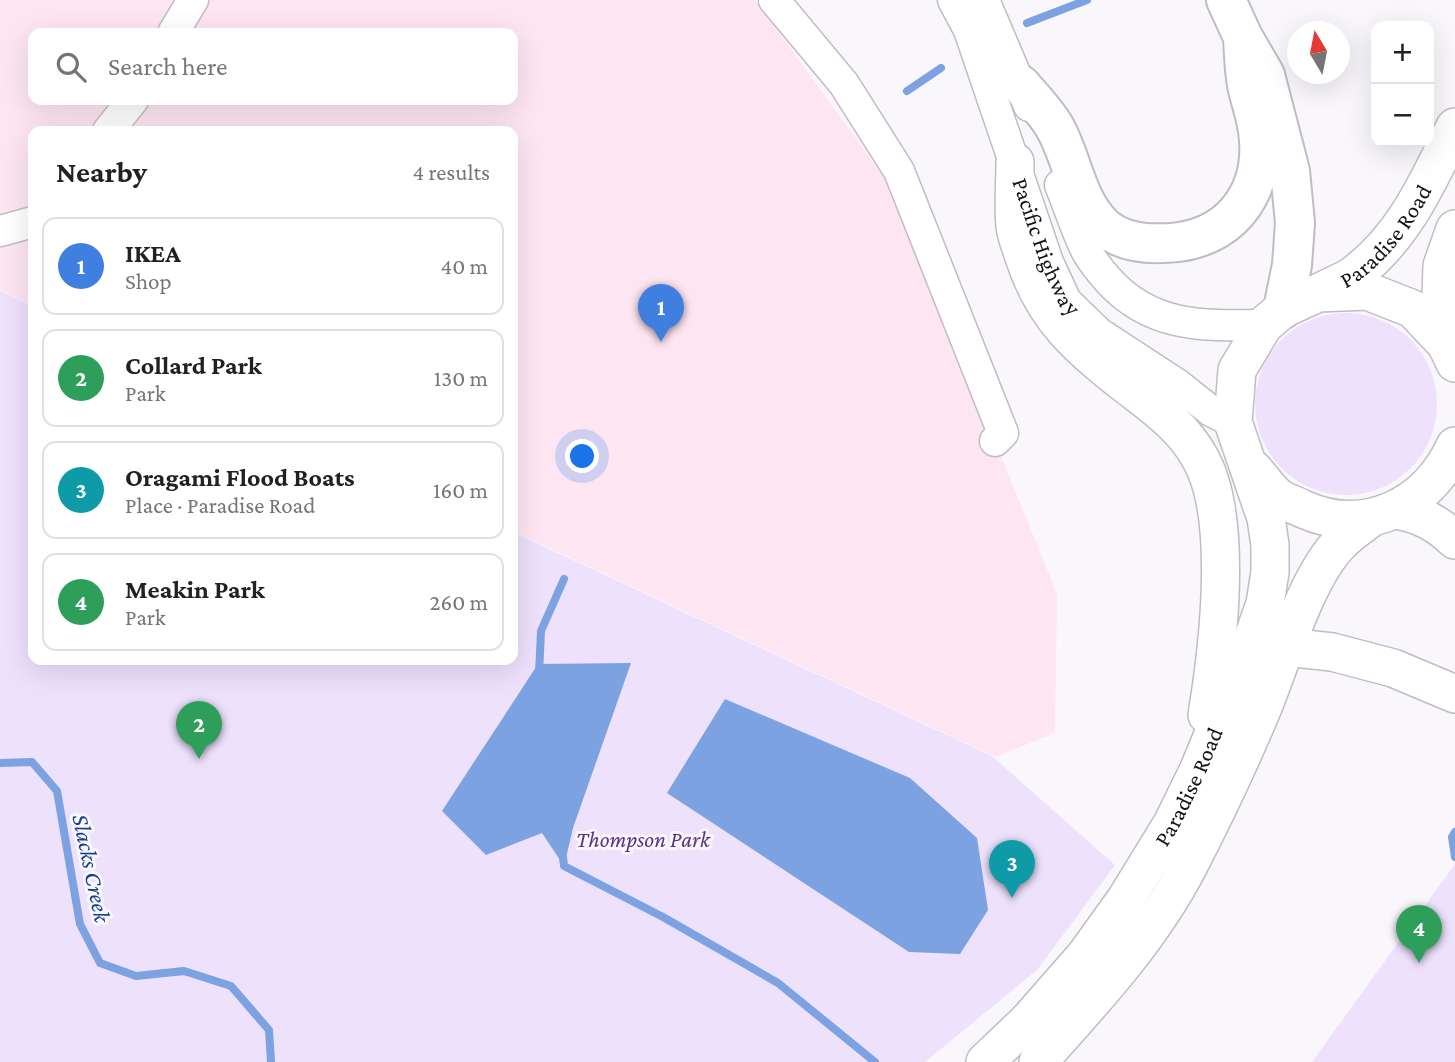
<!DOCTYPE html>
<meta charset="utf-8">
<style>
:root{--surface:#fff;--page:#f2f2f2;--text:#202124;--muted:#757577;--line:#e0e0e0;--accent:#7c3aed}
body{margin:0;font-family:"Crimson Pro",serif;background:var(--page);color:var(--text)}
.controls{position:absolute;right:21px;top:21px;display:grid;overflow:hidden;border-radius:14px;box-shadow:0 7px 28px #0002}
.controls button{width:63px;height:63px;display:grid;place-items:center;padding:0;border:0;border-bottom:2px solid var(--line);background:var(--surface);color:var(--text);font:35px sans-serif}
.compass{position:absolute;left:1287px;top:21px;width:63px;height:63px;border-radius:50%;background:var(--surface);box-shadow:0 7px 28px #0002;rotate:350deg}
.you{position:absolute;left:583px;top:457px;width:24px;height:24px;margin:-18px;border:5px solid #fff;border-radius:50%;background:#1a73e8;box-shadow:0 0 0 10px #1a73e833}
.badge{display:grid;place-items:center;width:46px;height:46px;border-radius:50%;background:var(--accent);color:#fff;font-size:23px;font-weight:700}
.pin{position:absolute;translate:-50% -58px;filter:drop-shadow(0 2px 4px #0008)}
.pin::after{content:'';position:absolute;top:37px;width:24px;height:21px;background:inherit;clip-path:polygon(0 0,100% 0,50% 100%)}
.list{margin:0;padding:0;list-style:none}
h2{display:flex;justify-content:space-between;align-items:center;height:91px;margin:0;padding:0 28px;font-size:30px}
h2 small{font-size:23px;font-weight:400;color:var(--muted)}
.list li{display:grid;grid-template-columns:46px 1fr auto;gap:21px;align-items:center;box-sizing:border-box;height:98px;margin:0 14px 14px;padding:0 14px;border:2px solid var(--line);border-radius:14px}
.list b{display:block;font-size:26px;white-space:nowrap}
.list p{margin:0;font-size:23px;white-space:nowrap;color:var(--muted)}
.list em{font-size:23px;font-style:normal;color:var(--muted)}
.icon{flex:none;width:38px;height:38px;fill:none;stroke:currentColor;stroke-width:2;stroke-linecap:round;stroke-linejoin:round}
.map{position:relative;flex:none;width:1455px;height:1062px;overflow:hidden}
.search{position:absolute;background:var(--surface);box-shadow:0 7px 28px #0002;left:28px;top:28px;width:490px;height:77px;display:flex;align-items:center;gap:18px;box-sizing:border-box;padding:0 24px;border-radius:14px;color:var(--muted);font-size:26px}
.panel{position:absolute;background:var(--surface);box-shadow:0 7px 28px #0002;left:28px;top:126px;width:490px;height:539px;border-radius:14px}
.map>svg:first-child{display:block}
</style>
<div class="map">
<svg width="1455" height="1062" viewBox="0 0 1455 1062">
<rect width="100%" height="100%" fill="#f9f6fc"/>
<!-- commercial -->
<path fill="#fde6f2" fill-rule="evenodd" d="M0 0H755L892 188 1057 594 1055 733 996 757 513 531V131H33V307L0 289ZM33 33H513V100H33Z"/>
<!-- green -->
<path fill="#ede1fc" d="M0 290 33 307V660H513V532L992 756 1115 865 1037 970 925 1062H0Z
M1255 404a91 91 0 1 1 182 0a91 91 0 1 1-182 0Z
M1455 864V1062H1312Z"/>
<!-- water -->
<path fill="#7ca2e1" d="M631 663 573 828 564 866 542 833 486 855 442 811 538 664Z
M725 699 910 778 977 838 988 910 960 954 909 952 667 793Z"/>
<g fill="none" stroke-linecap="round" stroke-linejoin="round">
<!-- stream -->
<path stroke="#7ca2e1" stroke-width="8" d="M1027 23 1087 0
M907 91 941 68
M539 674 541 631 564 579
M0 763 32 762 57 791 80 924 100 963 136 976 184 971 231 986 269 1030 271 1062
M1455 832 1452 837 1455 857
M563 857 564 866 663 917 778 983 875 1062"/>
<defs>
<g id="minor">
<path d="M774 0 844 84 899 171 1003 433 995 441"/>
<path id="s1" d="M953 0 969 30 1048 262 1066 301 1099 333 1177 384 1211 411 1233 422"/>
<path d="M984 0 1029 106"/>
<path d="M173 33 193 0"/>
<path d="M108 131 133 100"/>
<path d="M1060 185C1069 207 1076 230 1086 250 1092 261 1101 272 1109 281 1152 328 1204 326 1264 325"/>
<path d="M0 231 33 222"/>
</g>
<g id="major">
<path d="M1015 162C1015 183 1013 205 1015 226 1016 236 1021 247 1024 257 1043 316 1077 347 1125 384 1152 405 1183 426 1200 458 1234 516 1218 649 1207 715"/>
<path id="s2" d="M1322 291C1333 285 1346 281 1356 273 1405 236 1428 181 1455 127"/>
<path d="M1446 344 1441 298 1442 266 1455 229"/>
<path d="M1253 469C1261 477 1269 490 1278 497 1285 502 1295 505 1303 509 1365 537 1428 506 1455 446"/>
<path d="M1396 510C1420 514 1437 523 1455 540"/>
<path d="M1286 647 1332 652 1393 668 1455 694"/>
<path id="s3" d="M985 1062 1028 1021 1085 956 1126 899 1172 824 1198 771 1250 646 1265 604 1270 572V545L1266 518 1233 422 1237 370 1264 325 1283 309 1318 293 1367 291 1413 309 1446 344 1455 363"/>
<path d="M1038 1062C1093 1001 1151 939 1189 865 1215 815 1239 764 1261 712 1281 664 1306 575 1342 541 1351 532 1362 525 1371 518"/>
</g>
<path id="highway" d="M1226 0 1243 37 1265 75 1290 171 1295 223 1292 265 1283 309
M1021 85C1032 98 1046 112 1054 126 1073 158 1075 199 1103 226 1123 244 1154 245 1179 242 1236 234 1266 187 1258 131 1256 115 1250 100 1247 85 1244 69 1244 53 1243 37"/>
</defs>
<!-- minor casing -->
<use href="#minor" stroke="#bfbdc3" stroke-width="33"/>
<!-- major casing -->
<use href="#major" stroke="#bfbdc3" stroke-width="40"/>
<!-- highway casing -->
<use href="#highway" stroke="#bfbdc3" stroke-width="42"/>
<!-- minor -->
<use href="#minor" stroke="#fff" stroke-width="30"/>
<!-- major -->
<use href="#major" stroke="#fff" stroke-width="37"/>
<!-- highway -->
<use href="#highway" stroke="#fff" stroke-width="38"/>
</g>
<g text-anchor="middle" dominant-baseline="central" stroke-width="6" stroke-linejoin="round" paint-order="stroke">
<!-- street labels -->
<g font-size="23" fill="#141315" stroke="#f9f6fc">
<text stroke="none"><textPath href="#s2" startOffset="86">Paradise Road</textPath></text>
<text stroke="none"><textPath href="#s1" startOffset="264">Pacific Highway</textPath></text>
<text stroke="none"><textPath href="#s3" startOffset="345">Paradise Road</textPath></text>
</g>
<!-- park labels -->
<g font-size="23" font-style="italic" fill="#5d3282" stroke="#f9f6fc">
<text x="643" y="839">Thompson Park</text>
</g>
<!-- water labels -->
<g font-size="24" font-style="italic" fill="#15418b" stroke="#f9f6fc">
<text transform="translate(92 868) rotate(78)">Slacks Creek</text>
</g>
</g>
</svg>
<div class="controls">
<button>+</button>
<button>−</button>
</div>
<svg class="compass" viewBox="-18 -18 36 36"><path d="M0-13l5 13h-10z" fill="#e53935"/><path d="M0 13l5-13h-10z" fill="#757577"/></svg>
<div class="you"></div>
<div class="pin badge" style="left:661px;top:342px;background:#3f7fe0">1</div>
<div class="pin badge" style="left:199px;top:759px;background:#2e9e5b">2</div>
<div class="pin badge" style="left:1012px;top:898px;background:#0f9aa8">3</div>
<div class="pin badge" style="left:1419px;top:963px;background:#2e9e5b">4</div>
<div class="search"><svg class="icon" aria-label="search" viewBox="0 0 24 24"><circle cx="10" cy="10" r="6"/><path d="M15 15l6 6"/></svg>Search here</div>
<section class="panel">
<h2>Nearby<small>4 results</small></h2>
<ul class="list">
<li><span class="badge" style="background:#3f7fe0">1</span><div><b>IKEA</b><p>Shop</p></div><em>40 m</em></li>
<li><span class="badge" style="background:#2e9e5b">2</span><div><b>Collard Park</b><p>Park</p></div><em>130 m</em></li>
<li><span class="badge" style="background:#0f9aa8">3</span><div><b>Oragami Flood Boats</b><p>Place · Paradise Road</p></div><em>160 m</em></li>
<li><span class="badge" style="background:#2e9e5b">4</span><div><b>Meakin Park</b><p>Park</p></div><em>260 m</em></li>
</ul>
</section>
</div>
